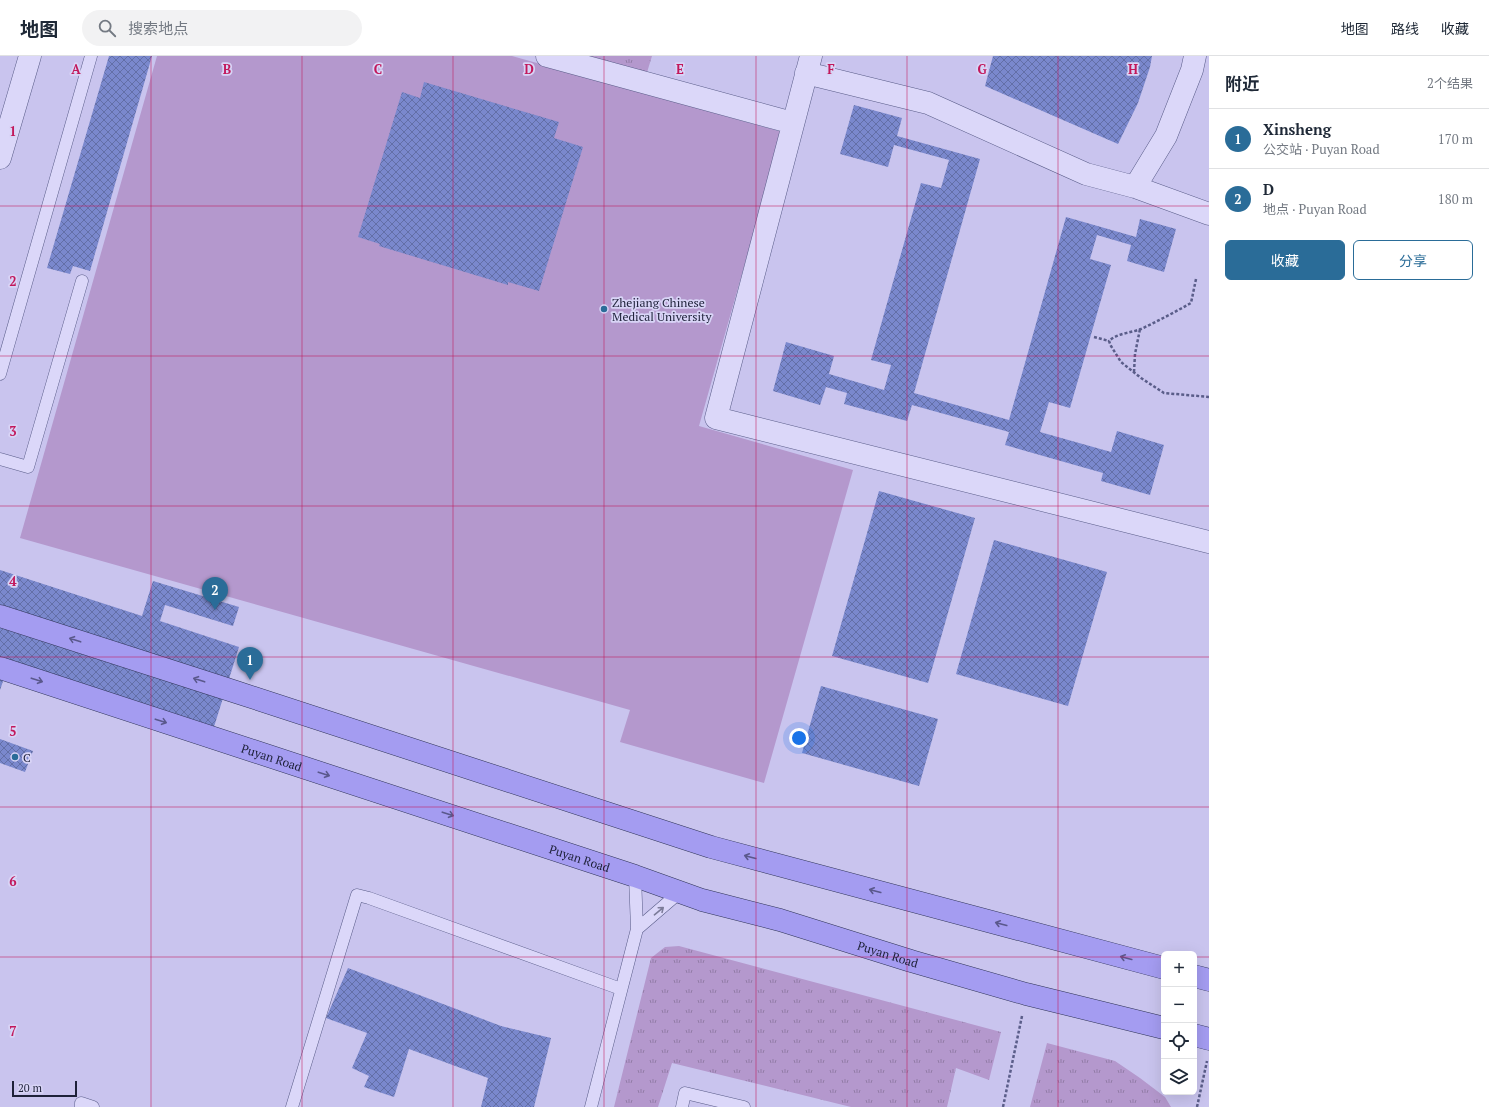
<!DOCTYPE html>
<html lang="zh">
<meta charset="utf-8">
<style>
:root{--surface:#fff;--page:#f2f2f3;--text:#1f2937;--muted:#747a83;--line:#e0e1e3;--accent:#2a6c98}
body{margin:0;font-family:"PT Serif","Noto Sans SC",serif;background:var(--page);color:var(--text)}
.controls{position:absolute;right:12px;bottom:12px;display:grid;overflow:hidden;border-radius:6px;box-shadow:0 4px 16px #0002}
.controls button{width:36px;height:36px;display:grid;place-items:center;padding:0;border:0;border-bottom:1px solid var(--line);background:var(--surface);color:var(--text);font:20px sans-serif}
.scale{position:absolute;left:12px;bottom:10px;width:65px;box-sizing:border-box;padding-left:4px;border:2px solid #1e2139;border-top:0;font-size:11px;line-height:14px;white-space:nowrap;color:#1e2139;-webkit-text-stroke:3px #d8d4f6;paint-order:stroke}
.you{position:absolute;left:799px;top:682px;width:14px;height:14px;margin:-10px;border:3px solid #fff;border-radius:50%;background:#1a73e8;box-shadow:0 0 0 6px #1a73e833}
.badge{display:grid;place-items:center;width:26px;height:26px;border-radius:50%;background:var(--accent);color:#fff;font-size:13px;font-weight:700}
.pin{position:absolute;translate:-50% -33px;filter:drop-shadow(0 1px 2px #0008)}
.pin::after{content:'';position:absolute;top:21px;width:14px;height:12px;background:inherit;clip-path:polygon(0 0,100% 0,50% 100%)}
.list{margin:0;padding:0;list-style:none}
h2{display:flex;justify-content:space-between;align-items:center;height:52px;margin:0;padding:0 16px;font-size:17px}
h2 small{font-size:13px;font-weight:400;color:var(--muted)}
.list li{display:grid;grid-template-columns:26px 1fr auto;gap:12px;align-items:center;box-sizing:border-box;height:60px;padding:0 16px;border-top:1px solid var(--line)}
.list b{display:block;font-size:15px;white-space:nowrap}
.list p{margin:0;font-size:13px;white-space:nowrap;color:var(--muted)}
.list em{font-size:13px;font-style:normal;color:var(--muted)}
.actions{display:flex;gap:8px;padding:12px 16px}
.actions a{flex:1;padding:9px 0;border:1px solid var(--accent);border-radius:6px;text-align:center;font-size:14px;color:var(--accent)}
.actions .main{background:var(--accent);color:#fff}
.icon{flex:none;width:22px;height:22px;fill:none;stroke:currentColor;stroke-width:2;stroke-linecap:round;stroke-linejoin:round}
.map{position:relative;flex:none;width:1209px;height:1051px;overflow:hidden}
header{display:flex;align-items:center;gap:24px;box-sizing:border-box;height:56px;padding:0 20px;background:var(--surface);border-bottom:1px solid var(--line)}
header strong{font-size:19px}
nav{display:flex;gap:22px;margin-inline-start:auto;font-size:14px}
.search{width:280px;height:36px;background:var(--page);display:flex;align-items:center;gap:10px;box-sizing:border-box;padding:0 14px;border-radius:22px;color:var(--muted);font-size:15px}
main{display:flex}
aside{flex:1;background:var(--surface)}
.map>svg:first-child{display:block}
</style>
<header>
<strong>地图</strong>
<div class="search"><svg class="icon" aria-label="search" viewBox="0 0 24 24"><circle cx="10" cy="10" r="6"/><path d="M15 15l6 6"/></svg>搜索地点</div>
<nav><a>地图</a><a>路线</a><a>收藏</a></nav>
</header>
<main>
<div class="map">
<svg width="1209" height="1051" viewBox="0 0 1209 1051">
<defs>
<pattern id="grass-tufts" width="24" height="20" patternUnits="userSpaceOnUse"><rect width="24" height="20" fill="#b498cd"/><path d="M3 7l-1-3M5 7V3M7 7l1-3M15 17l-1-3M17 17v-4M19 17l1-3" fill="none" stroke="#927ca7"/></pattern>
<pattern id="building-cross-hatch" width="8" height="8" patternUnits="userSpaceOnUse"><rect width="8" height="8" fill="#7a88cd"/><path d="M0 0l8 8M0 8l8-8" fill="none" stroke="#636fa7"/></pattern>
</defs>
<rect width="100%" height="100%" fill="#c9c4ee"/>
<!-- grass -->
<path fill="url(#grass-tufts)" d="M565 0H652L645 23Z
M679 890 1001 976 989 1024 956 1012 947 1051H851L672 1007 658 1051H614L651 902 665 891Z
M1047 987 1115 1005 1140 1022 1165 1041 1171 1051H1030Z"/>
<!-- garden -->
<path fill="#b498cd" d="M157 0H512L782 76 699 370 853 414 764 727 620 686 630 654 20 482Z"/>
<!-- building -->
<path fill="url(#building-cross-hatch)" d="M109 0H152L90 215 73 210 70 218 47 212Z
M993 0H1152L1150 11 1138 47 1118 88 985 30Z
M424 26 559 66 554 82 583 91 539 235 508 226V229L379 190 380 188 358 181 402 36 420 42Z
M854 49 902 62 897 80 980 103 914 337 1009 364 1066 161 1136 181 1140 163 1176 173 1164 216 1127 205 1131 189 1097 179 1090 203 1111 209 1070 352 1049 346 1040 376 1111 396 1117 375 1164 389 1150 439 1101 425 1103 417 1005 389 1009 376 912 349 907 365 844 348 847 337 826 331 820 349 773 335 786 286 834 300 829 318 884 334 891 309 871 304 921 127 941 132 949 104 894 89 888 111 840 98Z
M879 435 975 462 928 627 832 600Z
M994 484 1107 516 1068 650 956 618Z
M0 514 142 560 153 525 239 551 233 570 165 549 160 565 239 591 213 674 9 608 0 634Z
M821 630 938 663 919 730 802 697Z
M0 683 33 695 25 716 0 707Z
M348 912 501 970 551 982 534 1051H481L488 1022 409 993 394 1041 364 1031 369 1020 352 1012 367 977 326 962Z"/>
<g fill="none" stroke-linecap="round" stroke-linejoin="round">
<defs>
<path id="service" d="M0 318 91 0
M0 403 28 411 82 225
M637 873 680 836
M81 1051V1047L93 1051
M292 1051 357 839 369 842 621 933
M591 1051 637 873 635 820
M682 1051 685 1037 744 1051"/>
<path id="minor" d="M547 0 793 67
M811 0 716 362 1209 486
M806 17 928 47 1086 118 1135 131 1209 158
M0 102 30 0
M1135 131 1166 80 1192 14 1195 0"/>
<g id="primary">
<path d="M0 560 236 636 711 791 1164 912"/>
<path id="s1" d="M0 612 635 820 702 844 780 864 911 905 1026 938 1164 972"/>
<path d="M1194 920 1209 924"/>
<path d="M1194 979 1209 983"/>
</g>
</defs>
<!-- service casing -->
<use href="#service" stroke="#5a5d89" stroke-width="13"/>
<!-- minor casing -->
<use href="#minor" stroke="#5a5d89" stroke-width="23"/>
<!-- primary casing -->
<use href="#primary" stroke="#2f3457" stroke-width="23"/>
<!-- path -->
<path stroke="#5a5d89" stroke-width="2.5" stroke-dasharray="3 2" stroke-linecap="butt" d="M1196 223 1191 247C1175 256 1158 265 1141 273 1131 277 1117 277 1109 285L1111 290 1121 306 1141 322 1164 337 1209 341
M1094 281 1109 285
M1134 316 1135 298 1140 273
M1003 1051 1022 960
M1197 1051 1207 1005"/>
<!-- service -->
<use href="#service" stroke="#dbd7f9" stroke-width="12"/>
<!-- minor -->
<use href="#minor" stroke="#dbd7f9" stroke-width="22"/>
<!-- primary -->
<use href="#primary" stroke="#a49cf1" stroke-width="22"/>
</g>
<!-- one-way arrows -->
<defs><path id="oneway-shaft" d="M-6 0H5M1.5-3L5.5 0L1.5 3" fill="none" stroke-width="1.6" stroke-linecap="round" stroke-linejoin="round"/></defs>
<g stroke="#5a588c">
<use href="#oneway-shaft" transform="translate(75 584) rotate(-162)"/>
<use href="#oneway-shaft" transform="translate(37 624) rotate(18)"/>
<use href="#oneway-shaft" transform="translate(199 624) rotate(-162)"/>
<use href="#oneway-shaft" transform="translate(161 665) rotate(18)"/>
<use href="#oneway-shaft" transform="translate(324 718) rotate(18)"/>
<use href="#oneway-shaft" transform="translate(448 758) rotate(18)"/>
<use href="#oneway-shaft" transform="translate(750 801) rotate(-165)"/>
<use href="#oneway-shaft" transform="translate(875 835) rotate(-165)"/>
<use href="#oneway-shaft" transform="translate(1001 868) rotate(-165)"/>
<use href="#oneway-shaft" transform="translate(1126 902) rotate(-165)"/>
</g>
<use stroke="#7c7c99" href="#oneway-shaft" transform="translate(659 855) rotate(-40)"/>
<!-- grid -->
<path fill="none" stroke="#c2185b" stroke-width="1" stroke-opacity="0.55" d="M151 0V1051M302 0V1051M453 0V1051M604 0V1051M756 0V1051M907 0V1051M1058 0V1051M0 150H1209M0 300H1209M0 450H1209M0 601H1209M0 751H1209M0 901H1164M1194 901H1209"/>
<!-- markers -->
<g fill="#2a6c98" stroke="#d8d4f6" stroke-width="1.5">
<circle cx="604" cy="253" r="4"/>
<circle cx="15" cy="701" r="4"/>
</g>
<g text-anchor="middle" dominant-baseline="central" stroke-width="3.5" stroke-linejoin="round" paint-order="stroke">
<!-- poi labels -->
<g font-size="12" fill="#1e2139" stroke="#d8d4f6" text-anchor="start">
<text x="612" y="246">Zhejiang Chinese<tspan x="612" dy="14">Medical University</tspan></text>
<text x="23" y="701">C</text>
</g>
<!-- street labels -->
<g font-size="12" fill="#1e2139" stroke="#d8d4f6">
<text stroke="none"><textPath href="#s1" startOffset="286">Puyan Road</textPath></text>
<text stroke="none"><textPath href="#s1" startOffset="610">Puyan Road</textPath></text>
<text stroke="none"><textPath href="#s1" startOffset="933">Puyan Road</textPath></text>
</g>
</g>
<g font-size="13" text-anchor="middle" font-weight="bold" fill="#c2185b" stroke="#d8d4f6" stroke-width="3.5" stroke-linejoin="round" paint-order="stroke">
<text x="76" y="18">A</text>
<text x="227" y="18">B</text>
<text x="378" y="18">C</text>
<text x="529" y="18">D</text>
<text x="680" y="18">E</text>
<text x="831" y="18">F</text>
<text x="982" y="18">G</text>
<text x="1133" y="18">H</text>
<text x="13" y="80">1</text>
<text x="13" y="230">2</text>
<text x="13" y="380">3</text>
<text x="13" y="530">4</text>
<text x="13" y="680">5</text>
<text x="13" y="830">6</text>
<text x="13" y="980">7</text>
</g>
</svg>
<div class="controls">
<button>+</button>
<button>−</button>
<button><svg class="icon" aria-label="locate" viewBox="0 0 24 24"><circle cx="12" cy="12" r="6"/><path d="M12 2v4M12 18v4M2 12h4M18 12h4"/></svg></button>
<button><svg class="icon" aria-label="layers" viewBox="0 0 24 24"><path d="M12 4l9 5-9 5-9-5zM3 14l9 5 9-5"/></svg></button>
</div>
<div class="scale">20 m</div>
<div class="you"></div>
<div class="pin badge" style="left:250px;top:624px">1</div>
<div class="pin badge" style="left:215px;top:554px">2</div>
</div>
<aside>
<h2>附近<small>2个结果</small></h2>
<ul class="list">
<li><span class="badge">1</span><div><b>Xinsheng</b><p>公交站 · Puyan Road</p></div><em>170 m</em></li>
<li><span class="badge">2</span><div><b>D</b><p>地点 · Puyan Road</p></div><em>180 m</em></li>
</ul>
<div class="actions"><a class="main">收藏</a><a>分享</a></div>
</aside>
</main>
